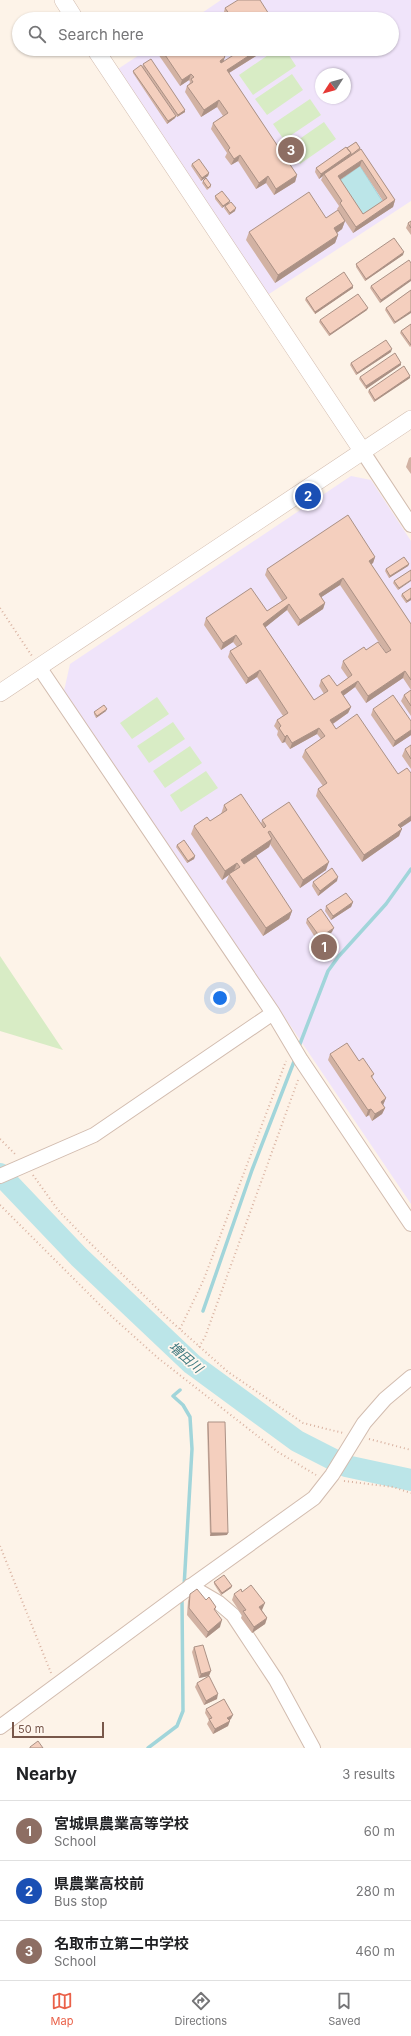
<!DOCTYPE html>
<meta charset="utf-8">
<style>
:root{--surface:#fff;--page:#f2f2f2;--text:#202124;--muted:#757577;--line:#e0e0e0;--accent:#ea6149}
body{margin:0;font-family:Inter,"Noto Sans JP",sans-serif;background:var(--page);color:var(--text)}
.compass{position:absolute;left:315px;top:68px;width:36px;height:36px;border-radius:50%;background:var(--surface);box-shadow:0 1px 3px #0004;rotate:234deg}
.scale{position:absolute;left:12px;bottom:10px;width:92px;box-sizing:border-box;padding-left:4px;border:2px solid #78574a;border-top:0;font-size:11px;line-height:14px;white-space:nowrap;color:#78574a;-webkit-text-stroke:3px #fff7ef;paint-order:stroke}
.you{position:absolute;left:220px;top:998px;width:14px;height:14px;margin:-10px;border:3px solid #fff;border-radius:50%;background:#1a73e8;box-shadow:0 0 0 6px #1a73e833}
.badge{display:grid;place-items:center;width:26px;height:26px;border-radius:50%;background:var(--accent);color:#fff;font-size:13px;font-weight:700}
.pin{position:absolute;translate:-50% -50%;border:2px solid #fff;box-shadow:0 1px 4px #0006}
.list{margin:0;padding:0;list-style:none}
h2{display:flex;justify-content:space-between;align-items:center;height:52px;margin:0;padding:0 16px;font-size:17px}
h2 small{font-size:13px;font-weight:400;color:var(--muted)}
.list li{display:grid;grid-template-columns:26px 1fr auto;gap:12px;align-items:center;box-sizing:border-box;height:60px;padding:0 16px;border-top:1px solid var(--line)}
.list b{display:block;font-size:15px;white-space:nowrap}
.list p{margin:0;font-size:13px;white-space:nowrap;color:var(--muted)}
.list em{font-size:13px;font-style:normal;color:var(--muted)}
.icon{flex:none;width:22px;height:22px;fill:none;stroke:currentColor;stroke-width:2;stroke-linecap:round;stroke-linejoin:round}
.map{position:relative;flex:none;width:411px;height:1748px;overflow:hidden}
.search{position:absolute;background:var(--surface);box-shadow:0 1px 3px #0004;left:12px;right:12px;top:12px;height:44px;display:flex;align-items:center;gap:10px;box-sizing:border-box;padding:0 14px;border-radius:22px;color:var(--muted);font-size:15px}
.sheet{height:232px;background:var(--surface)}
nav{display:flex;justify-content:space-around;align-items:center;box-sizing:border-box;height:56px;border-top:1px solid var(--line);background:var(--surface);font-size:11px;color:var(--muted)}
nav a{display:grid;justify-items:center;gap:2px}
nav .on{color:var(--accent)}
.map>svg:first-child{display:block}
</style>
<div class="map">
<svg width="411" height="1748" viewBox="0 0 411 1748">
<rect width="100%" height="100%" fill="#fdf3e8"/>
<!-- education -->
<path fill="#f0e4fa" fill-rule="evenodd" d="M221 0H411V201L266 296 118 69 148 49H392V19H193ZM321 74H345V98H321Z
M351 476 371 480 411 541V1204L64 691 70 664Z"/>
<!-- green -->
<path fill="#d8ecc5" d="M277 49H285L296 66 253 95 239 75Z
M292 74 303 90 267 115 255 99Z
M310 99 321 115 284 140 273 124Z
M324 122 336 139 300 164 288 147Z
M157 697 169 714 132 739 120 723Z
M173 722 185 739 149 763 137 746Z
M190 746 202 763 165 788 153 771Z
M206 771 218 788 181 812 170 795Z
M0 956 63 1050 0 1031Z"/>
<!-- water -->
<path fill="#bbe5e8" stroke="#a1d5da" d="M360 166 384 204 359 221 335 184Z"/>
<g fill="none" stroke-linecap="round" stroke-linejoin="round">
<!-- stream -->
<path stroke="#a1d5da" stroke-width="3.5" d="M298 1049 328 971 339 956 386 904 411 869
M203 1311 252 1170 295 1059
M180 1390 173 1396 183 1405 190 1417 192 1449 184 1587
M148 1748 177 1726 183 1711 182 1599"/>
<!-- river -->
<path stroke="#bbe5e8" stroke-width="22" d="M0 1174 79 1257 192 1364 297 1441 346 1466 411 1480"/>
<defs>
<path id="minor" d="M363 452 411 525
M39 667 273 1013 301 1060 411 1224
M0 1176 94 1135 273 1013
M190 1586 219 1603 233 1615 276 1680 313 1748
M0 1727 180 1594 314 1498 332 1475 364 1423 385 1399 411 1377"/>
<path id="tertiary" d="M63 0 75 19
M95 49 363 452
M0 693 411 419"/>
</defs>
<!-- minor casing -->
<use href="#minor" stroke="#d2bcaf" stroke-width="16"/>
<!-- tertiary casing -->
<use href="#tertiary" stroke="#d2bcaf" stroke-width="18"/>
<!-- path -->
<path stroke="#d9b2a1" stroke-width="2" stroke-dasharray="1 3" stroke-linecap="butt" d="M0 608 32 656
M0 1139 16 1155
M33 1175 58 1210 88 1241 164 1315 228 1372 303 1423 343 1433
M0 1205 109 1314 158 1358 278 1452 316 1475
M180 1329 204 1279 286 1061
M199 1347 205 1337 298 1080
M369 1439 411 1450
M344 1481 393 1487 411 1493
M0 1546 51 1673"/>
<!-- minor -->
<use href="#minor" stroke="#fff" stroke-width="14"/>
<!-- tertiary -->
<use href="#tertiary" stroke="#fff" stroke-width="17"/>
</g>
<!-- wall -->
<path fill="#d2b2a3" fill-rule="evenodd" d="M225 8 272 19H226L223 15Z
M160 49H220L224 62 243 49H267L229 73 297 175 295 182 274 195 266 183 256 189 238 161 231 165 225 157 227 153 211 129 213 123 223 116 217 107 201 117 185 92 187 86 189 84 190 82 189 80 180 86 158 54Z
M143 64 185 110V112L177 117 142 67Z
M133 71 176 116 175 118 167 124 133 73Z
M356 142 395 200 393 207 353 233 337 209 339 206 321 180 323 176 319 179 315 172 316 168ZM360 166 383 201 363 214 340 180Z
M192 164 209 173 208 176 201 181 191 166Z
M203 181 211 185V187L207 190 202 183Z
M215 196 229 203 235 211 229 215 224 208 225 206 222 208 215 199Z
M326 218 345 221 342 229 337 233 338 235 335 243 275 283 246 240 249 232Z
M411 221V235L406 228 408 223Z
M403 255 365 281 356 267V264Z
M411 263 380 303 370 288 371 286Z
M353 286V288L315 314 305 300 306 298Z
M411 290 394 324 385 310 386 308Z
M367 310 329 336 319 322 320 320Z
M411 324V346L410 347 400 333 401 331Z
M391 352 356 375 350 365 351 363Z
M401 363V365L366 389 359 379 360 377Z
M410 378 374 402 368 392 369 390Z
M411 457V474L406 467 409 458Z
M375 557 373 563 371 564 411 624V690L403 678 366 703 355 687 343 696 351 707 348 713 333 724 401 828 399 836 362 862 316 796 318 789 323 786 302 757 305 750 321 739 317 734 290 749 285 742 282 743 277 735 278 731 274 726 277 720 283 716 257 677 246 684 228 657 230 651 237 647 233 642 221 650 204 625 206 618 267 611 282 601 265 575 267 569ZM340 585 386 653 366 650 343 661 341 668 348 678 337 686 321 680 319 686 324 694 314 700 265 627 287 610 298 626 323 609 325 603 321 597Z
M409 564 408 566 389 578 385 571 386 569Z
M411 570 398 590 393 583 394 581Z
M411 588V600L406 603 401 596 402 594Z
M411 690V716L401 701 404 695Z
M373 709 411 721V735L393 747 371 715Z
M106 711 96 718 94 714V712Z
M411 745V769L402 756 405 749Z
M224 805 261 824 262 820 326 870 300 888 270 844 269 847 244 864 292 911 289 919 263 936 226 882 229 875 222 880 191 834 194 826 210 821 221 814Z
M177 845 195 856 194 859 187 863 176 847Z
M337 881 318 896 312 886 313 882Z
M353 902 351 907 331 920 325 911 326 906Z
M307 919 332 932 318 942 306 923Z
M330 1054 359 1061 374 1074 372 1078 386 1098 383 1105 385 1108 382 1114 372 1121 369 1115 366 1117 328 1060Z
M208 1422 227 1535 210 1536 207 1424Z
M214 1582 232 1586 231 1588 221 1595 214 1584Z
M242 1592 262 1610 267 1618 265 1624 252 1633 241 1618 242 1615 232 1600 234 1594Z
M190 1594 206 1600 216 1607 215 1611 220 1627 206 1638 187 1615 188 1601Z
M194 1647 209 1676 199 1678 192 1652Z
M197 1683 217 1699 204 1705 195 1687Z
M206 1709 231 1719 229 1720 228 1726 213 1734 207 1724 209 1720 205 1713Z"/>
<!-- shaded-wall -->
<path fill="#ab9185" d="M259 49H267L224 76 227 70Z
M225 57 223 63 217 67 220 61Z
M191 74 189 80 180 86 182 80Z
M219 100 217 107 201 117 204 110Z
M185 110V112L177 117 178 115Z
M176 116 175 118 167 124 168 121Z
M351 153 350 158 324 174 323 176 319 179 321 174Z
M240 155 238 161 231 165 234 159Z
M362 160 360 166 335 183 338 176Z
M209 173 208 176 201 181 202 178Z
M297 175 295 182 274 195 276 189Z
M268 176 266 183 256 189 259 183Z
M395 200 393 207 353 233 356 227Z
M230 201 229 203 222 208 223 206Z
M236 208 235 211 229 215 230 213Z
M345 221 342 229 331 237 334 228Z
M338 235 335 243 275 283 278 275Z
M404 252 403 255 365 281 366 279Z
M411 279V281L380 303 381 300Z
M353 286V288L315 314V312Z
M368 308 367 310 329 336 330 334Z
M411 311V313L394 324 395 322Z
M392 349 391 352 356 375 357 373Z
M401 363V365L366 389V386Z
M410 376V378L374 402 375 400Z
M375 557 373 563 366 568 369 561Z
M409 564 408 566 389 578 390 576Z
M343 578 340 585 317 600 319 594Z
M411 580V581L398 590 399 588Z
M411 598V600L406 603 407 601Z
M325 603 323 609 298 626 300 620Z
M289 604 287 610 261 631 263 624Z
M236 635 233 642 221 650 223 643Z
M260 670 257 677 246 684 248 678Z
M405 671 403 678 366 703 368 696Z
M358 681 355 687 339 699 341 692Z
M351 707 348 713 328 727 330 720Z
M107 709 106 711 96 718 97 716Z
M319 728 317 734 290 749 292 743Z
M411 730V735L393 747 395 741Z
M287 735 285 742 282 743 285 737Z
M411 816V821L396 831 398 825Z
M402 829 399 836 362 862 364 855Z
M272 839 269 847 240 867 241 860Z
M195 856 194 859 187 863 188 861Z
M329 862 326 870 300 888 303 880Z
M237 863 234 871 222 880 225 871Z
M338 877 337 881 318 896 320 891Z
M353 902 351 907 331 920 333 916Z
M292 911 289 919 263 936 266 928Z
M334 928 332 932 318 942 320 937Z
M386 1098 383 1105 378 1108 381 1102Z
M385 1108 382 1114 372 1121 375 1114Z
M371 1109 369 1115 366 1117 368 1110Z
M211 1533H228L227 1535 210 1536Z
M232 1586 231 1588 221 1595 222 1593Z
M265 1603 262 1610 257 1614 259 1607Z
M267 1618 265 1624 252 1633 254 1627Z
M222 1620 220 1627 206 1638 208 1632Z
M211 1671 209 1676 199 1678 201 1674Z
M218 1694 217 1699 204 1705 206 1701Z
M233 1715 231 1719 226 1722 227 1718Z
M230 1721 228 1726 213 1734 215 1729Z"/>
<!-- building -->
<path fill="#f4cfbe" stroke="#ab9185" fill-rule="evenodd" d="M238 0H260L272 19H233L225 8Z
M161 49H220L225 57 220 61 221 63 243 49H259L227 70 297 175 276 189 268 176 259 183 240 155 234 159 228 150 230 148 213 123 228 113 219 100 204 110 187 86 193 82 191 79 194 77 191 74 182 80Z
M151 59 185 110 178 115 143 64Z
M141 65 176 116 168 121 133 71Z
M356 142 360 148 351 155V153L347 148Z
M346 147 351 153 321 174 316 168Z
M361 149 395 200 356 227 340 203 342 201 324 174ZM362 160 387 198 363 214 338 176Z
M199 159 209 173 202 178 192 164Z
M206 178 211 185 208 188 203 181Z
M222 191 230 201 223 206 215 196Z
M309 192 326 218 338 210 345 221 334 228 338 235 278 275 249 232Z
M231 202 236 208 230 213 225 206Z
M411 221V228L408 223Z
M394 238 404 252 366 279 356 264Z
M409 260 411 263V279L381 300 371 286Z
M344 272 353 286 315 312 306 298Z
M411 290V311L395 322 386 308Z
M358 294 368 308 330 334 320 320Z
M411 324V345L401 331Z
M386 340 392 349 357 373 351 363Z
M395 353 401 363 366 386 360 377Z
M404 366 410 376 375 400 369 390Z
M348 515 375 557 369 561 411 624V680L405 671 368 696 358 681 341 692 351 707 330 720 336 729 357 714 398 774 407 768 411 773V816L398 825 402 829 364 855 318 789 327 783 305 750 325 736 319 728 292 743 287 735 285 737 279 728 281 726 277 720 288 713 260 670 248 678 230 651 242 644 236 635 223 643 206 618 251 588 267 611 287 598 267 569ZM343 578 391 650 386 653 378 642 366 650 364 647 343 661 352 675 337 686 329 675 321 680 328 691 314 700 263 624 289 604 300 620 325 603 319 594Z
M404 557 409 564 390 576 386 569Z
M411 570V580L399 588 394 581Z
M411 588V598L407 601 402 594Z
M411 690V706L404 695Z
M393 695 411 721V730L395 741 373 709Z
M104 705 107 709 97 716 94 712Z
M411 745V759L405 749Z
M241 794 264 828 266 826 262 820 289 802 329 862 303 880 270 831 268 832 272 839 241 860 244 864 256 856 292 911 266 928 229 874 240 867 237 863 225 871 194 826 207 817 210 821 227 810 224 805Z
M184 840 195 856 188 861 177 845Z
M332 868 338 877 320 891 313 882Z
M346 893 353 902 333 916 326 906Z
M321 909 334 928 320 937 307 919Z
M347 1043 359 1061 363 1058 374 1074 371 1076 386 1098 381 1102 385 1108 375 1114 371 1109 368 1110 330 1054Z
M208 1422H225L228 1533H211Z
M224 1575 232 1586 222 1593 214 1582Z
M251 1585 265 1603 259 1607 267 1618 254 1627 243 1611 246 1610 234 1594 241 1589 242 1592Z
M197 1589 206 1600 209 1597 216 1607 214 1609 222 1620 208 1632 189 1608 190 1594Z
M203 1645 211 1671 201 1674 194 1647Z
M209 1676 218 1694 206 1701 197 1683Z
M224 1699 233 1715 227 1718 230 1721 215 1729 209 1719 212 1718 206 1709Z
M38 1741 43 1748H30V1747Z"/>
<g text-anchor="middle" dominant-baseline="central" stroke-width="3.5" stroke-linejoin="round" paint-order="stroke">
<!-- water labels -->
<g font-size="13" font-style="italic" fill="#3d787e" stroke="#fff7ef">
<text transform="translate(186 1357) rotate(41)">増田川</text>
</g>
</g>
</svg>
<svg class="compass" viewBox="-18 -18 36 36"><path d="M0-13l5 13h-10z" fill="#e53935"/><path d="M0 13l5-13h-10z" fill="#757577"/></svg>
<div class="scale">50 m</div>
<div class="you"></div>
<div class="pin badge" style="left:324px;top:947px;background:#8d6e63">1</div>
<div class="pin badge" style="left:308px;top:496px;background:#1a4fb4">2</div>
<div class="pin badge" style="left:291px;top:150px;background:#8d6e63">3</div>
<div class="search"><svg class="icon" aria-label="search" viewBox="0 0 24 24"><circle cx="10" cy="10" r="6"/><path d="M15 15l6 6"/></svg>Search here</div>
</div>
<section class="sheet">
<h2>Nearby<small>3 results</small></h2>
<ul class="list">
<li><span class="badge" style="background:#8d6e63">1</span><div><b>宮城県農業高等学校</b><p>School</p></div><em>60 m</em></li>
<li><span class="badge" style="background:#1a4fb4">2</span><div><b>県農業高校前</b><p>Bus stop</p></div><em>280 m</em></li>
<li><span class="badge" style="background:#8d6e63">3</span><div><b>名取市立第二中学校</b><p>School</p></div><em>460 m</em></li>
</ul>
</section>
<nav>
<a class="on"><svg class="icon" aria-label="map" viewBox="0 0 24 24"><path d="M3 6l6-2 6 2 6-2v14l-6 2-6-2-6 2zM9 4v14M15 6v14"/></svg>Map</a>
<a><svg class="icon" aria-label="directions" viewBox="0 0 24 24"><path d="M12 3l9 9-9 9-9-9zM9 14v-3h6M13 9l2 2-2 2"/></svg>Directions</a>
<a><svg class="icon" aria-label="saved" viewBox="0 0 24 24"><path d="M7 4h10v16l-5-4-5 4z"/></svg>Saved</a>
</nav>
